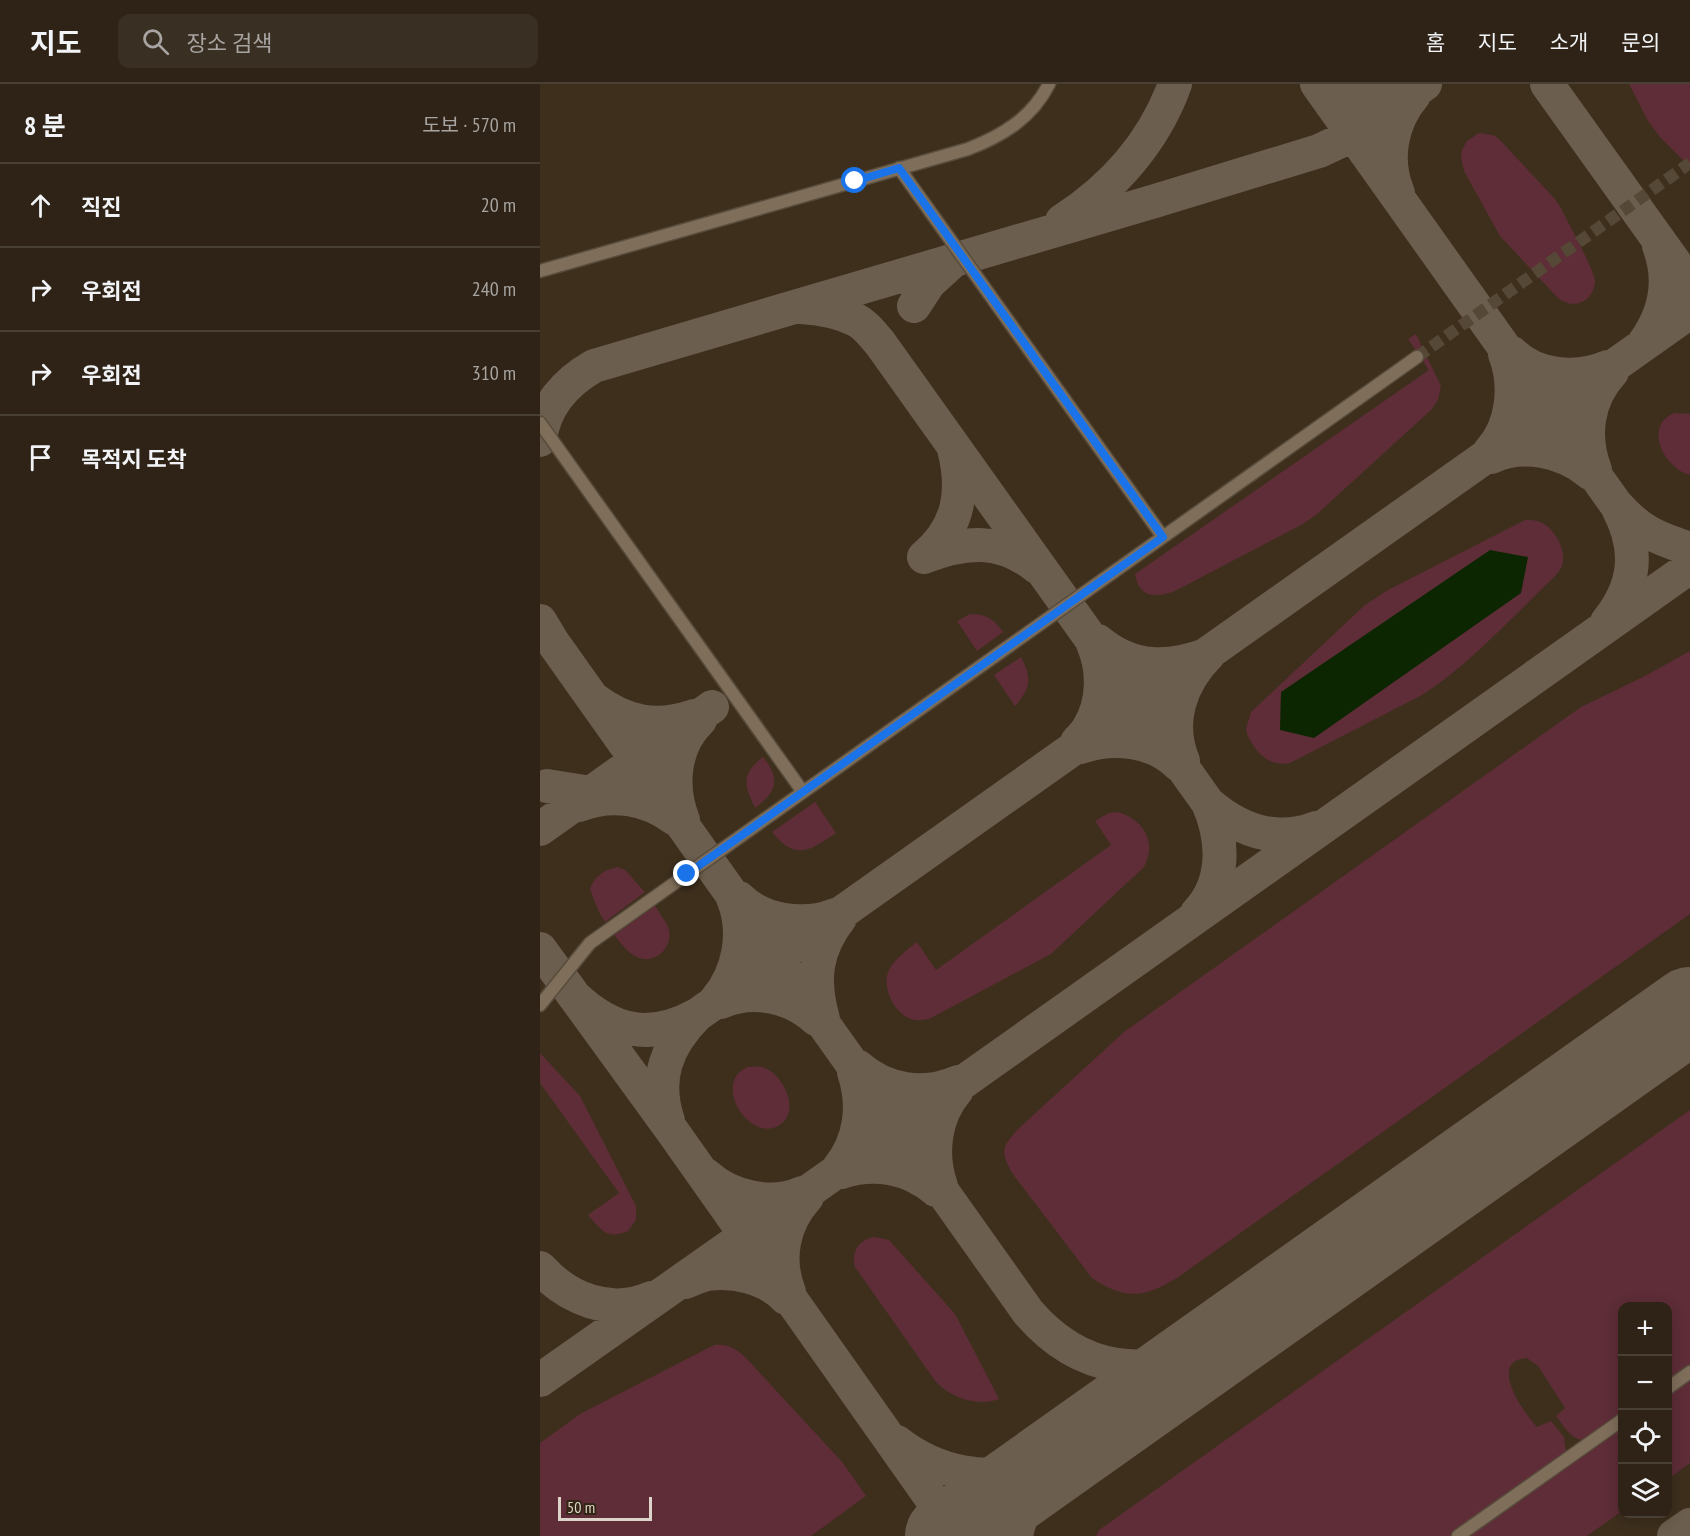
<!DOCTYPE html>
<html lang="ko">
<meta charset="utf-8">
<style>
:root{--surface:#2e2316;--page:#3a2f23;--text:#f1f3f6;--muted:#a7a4a1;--line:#494035}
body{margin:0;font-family:"PT Sans Narrow","Noto Sans KR",sans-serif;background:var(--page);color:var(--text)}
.controls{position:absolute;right:18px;bottom:18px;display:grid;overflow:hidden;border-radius:12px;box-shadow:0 3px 15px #0003}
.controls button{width:54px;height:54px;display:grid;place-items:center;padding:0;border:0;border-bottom:2px solid var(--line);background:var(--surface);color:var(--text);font:30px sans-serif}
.scale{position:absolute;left:18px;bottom:15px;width:94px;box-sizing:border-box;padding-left:6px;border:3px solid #ded5ca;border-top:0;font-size:16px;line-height:21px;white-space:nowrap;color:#ded5ca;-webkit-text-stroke:4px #332513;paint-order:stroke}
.stop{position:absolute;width:18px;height:18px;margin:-14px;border:4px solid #1a73e8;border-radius:50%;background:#fff}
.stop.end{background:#1a73e8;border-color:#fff;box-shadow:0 2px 6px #0008}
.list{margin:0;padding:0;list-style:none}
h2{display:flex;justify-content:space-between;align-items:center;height:78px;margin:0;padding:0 24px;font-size:26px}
h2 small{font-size:20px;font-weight:400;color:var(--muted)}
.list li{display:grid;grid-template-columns:39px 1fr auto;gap:18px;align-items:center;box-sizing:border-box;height:84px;padding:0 24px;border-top:2px solid var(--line)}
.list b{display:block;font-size:22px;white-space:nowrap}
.list em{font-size:20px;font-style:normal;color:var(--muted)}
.icon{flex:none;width:33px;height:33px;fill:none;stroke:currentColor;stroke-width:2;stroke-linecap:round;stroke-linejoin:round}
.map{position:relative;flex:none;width:1150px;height:1452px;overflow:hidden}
header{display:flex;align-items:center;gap:36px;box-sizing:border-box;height:84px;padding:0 30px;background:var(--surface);border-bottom:2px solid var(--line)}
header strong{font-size:28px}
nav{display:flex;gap:33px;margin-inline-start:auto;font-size:21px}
.search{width:420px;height:54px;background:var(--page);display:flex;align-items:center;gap:15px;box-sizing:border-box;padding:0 21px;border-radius:12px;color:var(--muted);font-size:22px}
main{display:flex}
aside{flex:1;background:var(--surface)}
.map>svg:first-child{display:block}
</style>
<header>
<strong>지도</strong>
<div class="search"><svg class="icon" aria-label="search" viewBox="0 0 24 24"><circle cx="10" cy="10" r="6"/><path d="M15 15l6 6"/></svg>장소 검색</div>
<nav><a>홈</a><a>지도</a><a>소개</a><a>문의</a></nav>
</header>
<main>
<aside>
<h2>8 분<small>도보 · 570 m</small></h2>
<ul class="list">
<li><svg class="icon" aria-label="ahead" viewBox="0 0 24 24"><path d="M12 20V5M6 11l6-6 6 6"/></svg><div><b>직진</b></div><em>20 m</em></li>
<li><svg class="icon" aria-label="right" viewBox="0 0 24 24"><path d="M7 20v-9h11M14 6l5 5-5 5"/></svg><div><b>우회전</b></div><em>240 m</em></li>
<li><svg class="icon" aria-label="right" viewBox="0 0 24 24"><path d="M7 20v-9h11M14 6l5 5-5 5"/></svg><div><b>우회전</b></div><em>310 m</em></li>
<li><svg class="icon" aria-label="arrive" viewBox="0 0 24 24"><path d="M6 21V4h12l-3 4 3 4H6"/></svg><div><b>목적지 도착</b></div></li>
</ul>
</aside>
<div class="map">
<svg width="1150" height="1452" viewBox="0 0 1150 1452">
<rect width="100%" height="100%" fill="#3e2f1d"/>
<!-- green -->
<path fill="#5e2d37" d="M1089 0H1150V83L1120 53 1108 37Z
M939 49 953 51 959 55 1015 115 1021 124C1027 137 1054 185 1055 197 1055 204 1051 213 1044 217 1035 222 1026 220 1018 214L960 152 924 87 921 73 922 66 927 57Z
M876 250 901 302 898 316 891 326 776 431 761 441 635 507C615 514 599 514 595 490L889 286 868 255Z
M1135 329 1150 330V391C1124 384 1102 341 1135 329Z
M985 436C991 436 998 436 1004 440 1016 447 1027 468 1022 482 1020 487 1016 491 1013 494 972 533 929 581 882 611L750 679C728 683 716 669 707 650L706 645 711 628 825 521 848 506Z
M430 530C446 530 454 535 463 548L437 567 417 537Z
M1150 567V830L637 1194C604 1214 585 1216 552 1194L472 1089C461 1068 461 1064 477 1046L584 948 1041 623 1103 593Z
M481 573C492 594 491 604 475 622L454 591Z
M223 673C240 694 238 707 215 724 204 701 201 690 223 673Z
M275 718 296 749C270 767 255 777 232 748Z
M578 728C604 736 617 758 604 783L511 870 389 935C383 936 377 937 371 935 353 929 340 900 350 884 356 874 368 865 377 858L396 886 571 761 555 737 569 729Z
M78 783 85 786 105 808 65 838 58 826 50 805C55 791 64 786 78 783Z
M115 822C119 829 125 836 128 843 135 861 117 880 99 874 88 870 81 859 74 851Z
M0 969 40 1012 96 1122V1136L88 1147C66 1156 62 1146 48 1131L79 1109 0 999Z
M208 983C213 983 218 982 222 983 244 989 262 1029 238 1042 207 1058 172 997 208 983Z
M1150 1026V1283L1128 1299V1222H1082V1331L1049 1355C1032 1359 1026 1344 1016 1332L1025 1324 998 1282 987 1274C946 1277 985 1330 997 1343L1011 1337 1024 1353 1026 1369 913 1452H556L559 1446Z
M334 1153 349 1156 415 1230 459 1315C437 1323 412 1314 396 1298L315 1183C311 1167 319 1156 334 1153Z
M174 1261C189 1260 195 1264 206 1274L303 1379 326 1412 271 1452H0V1359L40 1330Z
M1150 1292V1379L1128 1395V1308Z
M1082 1340V1427L1047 1452H924Z"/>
<!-- water -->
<path fill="#0d2602" d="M950 466 988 473 981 509 774 654 740 646 741 608Z"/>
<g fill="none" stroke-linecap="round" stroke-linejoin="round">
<!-- taxiway -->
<path stroke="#6b5e4e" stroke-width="34" d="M777 0 1075 419C1100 448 1115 453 1150 465
M786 0C813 16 842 17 871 7
M1007 0 1150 200
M858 109C844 76 851 38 874 11
M522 137C573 104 614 58 635 0
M374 222 389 199 411 179
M260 223C278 224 300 228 316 236 326 241 333 251 340 259L668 719C684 755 686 799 657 829
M1104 259C1125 230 1132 196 1119 162
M972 269C996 293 1037 296 1068 283
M0 356C4 322 26 298 54 282L615 117 779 67 813 51 885 0
M950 367C973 342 977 301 965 270
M951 373C983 358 1024 367 1050 389
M1055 386C1042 352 1047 315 1072 288
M384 473C425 457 460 454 497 483
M384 473C419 444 425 408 414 365
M0 537 12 557 488 1228C540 1289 608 1297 677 1261
M1067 538C1096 502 1100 466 1078 424
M558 557C593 586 629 585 669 570 640 599 627 638 643 677
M55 616C86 639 116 645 154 632
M537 658C541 653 546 649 549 643 564 619 564 585 553 560
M540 663C573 652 613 655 639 681
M7 702 63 711
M668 719C699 746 735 760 776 744
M39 721C72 708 107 714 135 735
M143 736C130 703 133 662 160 636
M0 745 172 623
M199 814C223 838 264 843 295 831
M0 865 133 1048 418 1452
M34 912C72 948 110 957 157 931L1150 228
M176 916C199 889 207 848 193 814
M181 918C213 904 251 912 276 935
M283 935C272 896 275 866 300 834
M317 982C345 1007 384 1013 418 998
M128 1037C114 995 126 962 157 931
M298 1085C321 1057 325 1021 314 988
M301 1088C334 1077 369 1083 396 1106
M166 1091C190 1113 231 1123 262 1109
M401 1102C390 1071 394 1032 417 1006
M0 1184C28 1215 70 1232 111 1214
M145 1198C152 1195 160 1192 167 1190 194 1186 227 1194 246 1214
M249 1208C236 1175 243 1139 267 1113
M0 1296 357 1045 1150 483
M357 1358C395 1388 448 1400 494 1383 512 1377 527 1366 543 1356
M476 1452C482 1420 500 1396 524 1374
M1134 1452 1150 1441"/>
<!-- runway -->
<path stroke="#6b5e4e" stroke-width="86" d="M408 1452 1150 926"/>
<!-- minor-tunnel -->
<path stroke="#564837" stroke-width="12" stroke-dasharray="12 6" stroke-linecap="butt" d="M877 273 1150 79"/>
<defs>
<path id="minor" d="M359 84 623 453
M0 187 428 65C462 52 492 34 509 0
M0 339 263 708
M0 921 50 859 877 273
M1128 1304 1150 1288
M918 1452 1082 1336"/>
</defs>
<!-- minor casing -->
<use href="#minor" stroke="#584c3c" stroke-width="15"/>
<!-- minor -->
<use href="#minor" stroke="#7f6e5a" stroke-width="12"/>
</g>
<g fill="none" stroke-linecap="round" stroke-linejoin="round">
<!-- route -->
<path stroke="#1a73e8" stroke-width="8" d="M147 790 623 453 359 84 315 97"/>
</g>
</svg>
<div class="controls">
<button>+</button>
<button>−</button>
<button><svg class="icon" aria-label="locate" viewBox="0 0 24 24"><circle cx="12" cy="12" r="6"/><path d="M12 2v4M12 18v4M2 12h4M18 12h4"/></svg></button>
<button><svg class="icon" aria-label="layers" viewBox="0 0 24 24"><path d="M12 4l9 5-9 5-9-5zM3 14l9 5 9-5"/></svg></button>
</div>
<div class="scale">50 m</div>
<div class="stop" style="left:315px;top:97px"></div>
<div class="stop end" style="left:147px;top:790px"></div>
</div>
</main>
